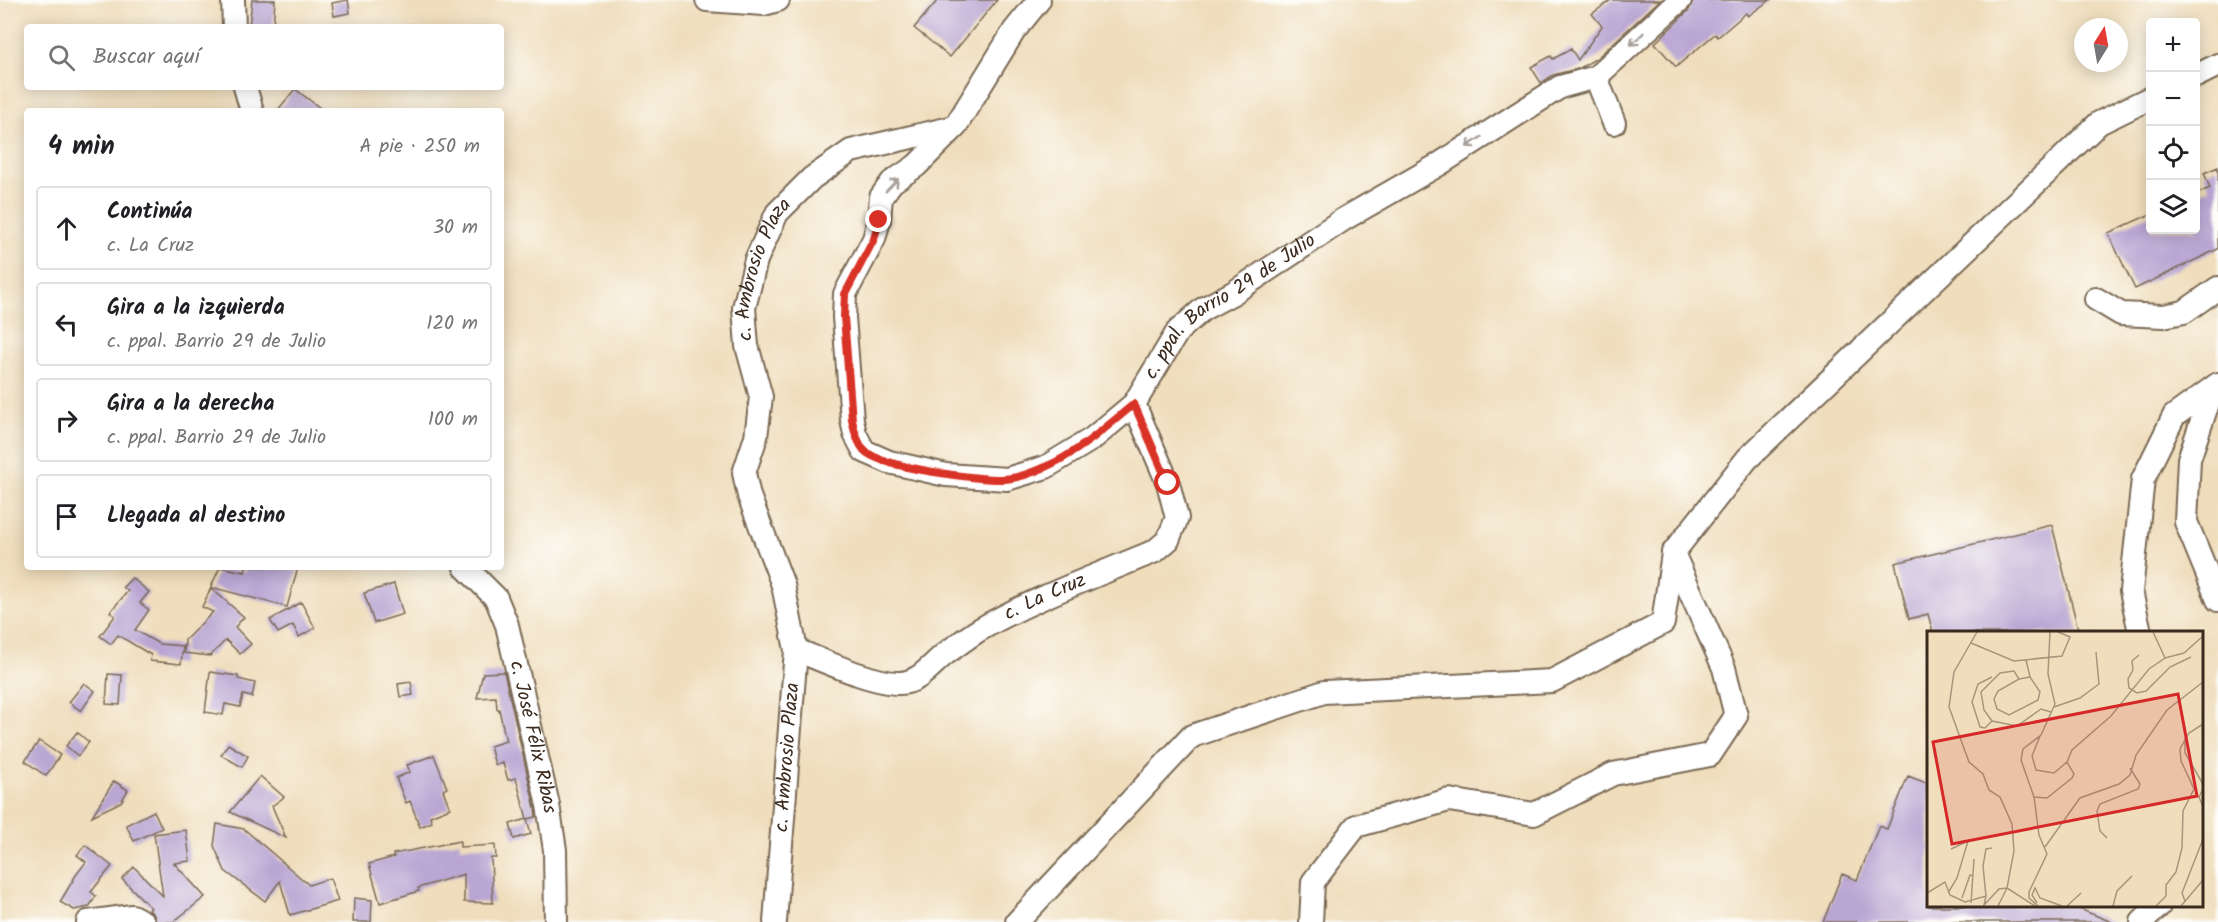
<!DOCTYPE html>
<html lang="es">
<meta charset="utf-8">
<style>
:root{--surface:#fff;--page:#f6f6f6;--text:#202124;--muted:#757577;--line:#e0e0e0}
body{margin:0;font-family:Kalam,sans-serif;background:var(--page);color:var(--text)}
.controls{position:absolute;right:18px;top:18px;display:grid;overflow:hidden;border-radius:6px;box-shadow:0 3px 15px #0003}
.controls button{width:54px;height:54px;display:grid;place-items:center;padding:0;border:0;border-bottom:2px solid var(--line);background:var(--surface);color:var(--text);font:30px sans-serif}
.compass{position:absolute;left:2074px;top:18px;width:54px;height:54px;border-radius:50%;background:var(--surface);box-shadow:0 3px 15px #0003;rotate:11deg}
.stop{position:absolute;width:18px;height:18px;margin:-14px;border:4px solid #d93025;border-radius:50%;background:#fff}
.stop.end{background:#d93025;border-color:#fff;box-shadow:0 2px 6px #0008}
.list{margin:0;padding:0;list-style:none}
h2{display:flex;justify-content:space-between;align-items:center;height:78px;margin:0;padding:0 24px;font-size:26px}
h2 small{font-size:20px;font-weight:400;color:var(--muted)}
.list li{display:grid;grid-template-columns:39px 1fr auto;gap:18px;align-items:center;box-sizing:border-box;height:84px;margin:0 12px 12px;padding:0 12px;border:2px solid var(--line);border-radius:6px}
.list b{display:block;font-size:22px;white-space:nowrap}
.list p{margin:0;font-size:20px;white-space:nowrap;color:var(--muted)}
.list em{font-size:20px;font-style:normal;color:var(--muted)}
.icon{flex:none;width:33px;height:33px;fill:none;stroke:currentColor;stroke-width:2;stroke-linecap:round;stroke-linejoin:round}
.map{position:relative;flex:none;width:2218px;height:922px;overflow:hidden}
.search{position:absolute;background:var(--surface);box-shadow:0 3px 15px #0003;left:24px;top:24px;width:480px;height:66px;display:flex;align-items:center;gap:15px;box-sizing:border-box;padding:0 21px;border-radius:6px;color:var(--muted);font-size:22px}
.panel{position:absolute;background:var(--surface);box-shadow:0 3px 15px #0003;left:24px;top:108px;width:480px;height:462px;border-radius:6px}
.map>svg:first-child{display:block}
</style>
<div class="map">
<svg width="2218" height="922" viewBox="0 0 2218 922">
<rect width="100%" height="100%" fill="#fdfcf7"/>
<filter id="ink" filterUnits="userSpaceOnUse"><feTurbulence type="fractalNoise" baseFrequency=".0167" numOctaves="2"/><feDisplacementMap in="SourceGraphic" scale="12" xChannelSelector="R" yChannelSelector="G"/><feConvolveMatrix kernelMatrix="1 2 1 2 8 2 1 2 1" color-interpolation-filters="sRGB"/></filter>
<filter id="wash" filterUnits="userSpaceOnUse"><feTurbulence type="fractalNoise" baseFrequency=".008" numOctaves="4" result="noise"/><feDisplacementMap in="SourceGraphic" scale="24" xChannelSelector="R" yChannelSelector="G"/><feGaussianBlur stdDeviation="1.35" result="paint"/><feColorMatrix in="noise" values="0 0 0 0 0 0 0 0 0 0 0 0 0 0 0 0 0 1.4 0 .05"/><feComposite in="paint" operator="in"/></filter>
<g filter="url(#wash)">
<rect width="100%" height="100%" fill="#efddbb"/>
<g id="blocks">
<!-- building -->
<path fill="#b9a6d3" d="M252 0H275L273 27H249Z
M348 0 350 13 334 16 332 3Z
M938 0H997L950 57 914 28Z
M1611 0H1660L1597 58 1580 68 1553 75 1541 83 1531 67 1551 56 1553 59 1571 49 1578 60 1602 26 1592 14Z
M1693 0H1770L1748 16 1746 13 1718 37 1715 34 1676 67 1655 43 1689 10Z
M295 89 324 111H277Z
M2218 167V249L2135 289 2108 233 2151 214V230H2196V194L2210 188 2204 173Z
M2052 525 2079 633H1933L1928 614 1909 619 1895 563Z
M220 567 245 572 246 567H298L287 607 211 587Z
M132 578 149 592 140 603 149 610 135 630 159 644 183 646 181 664 150 661 151 655 118 635 111 644 100 636 115 616 110 612 128 591 123 587Z
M394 584 403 614 374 623 364 593Z
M211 588 244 617 235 627 251 644 240 654 226 640 210 656 184 653 185 640 213 612 202 607Z
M301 602 315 628 299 637 293 625 278 633 270 620Z
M210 672 238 676V679L255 683 252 697 243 695 240 707 225 704 223 715 205 712Z
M504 672 535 808 536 817 527 819 516 778 508 780 503 763 495 765 490 746 506 741 499 709H497L496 697 477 698 483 673Z
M108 674 122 675 120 705 106 704Z
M411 682 413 695 400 697 398 684Z
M84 683 95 691 81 711 69 702Z
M77 732 89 742 78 756 66 746Z
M39 741 60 755 46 776 25 761Z
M228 744 248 756 242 767 221 755Z
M434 755 447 788 443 790 450 808 430 816 432 822 420 827 410 801 406 803 396 778 410 772 407 765Z
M260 776 284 797 272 806 286 838 230 812Z
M1908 776 1929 784V906H2072L2112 922H1823L1842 874 1857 880 1879 826 1887 829Z
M114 781 128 790 121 802 92 816Z
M154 811 162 828 134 841 126 825Z
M527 819 531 834 514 839 510 824Z
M217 824 244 829 309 885 330 878 338 901 290 915 280 881 265 901 225 871 214 846Z
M186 830 190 861 174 863 205 897 173 922H156L154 915 149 910 151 908 122 879 134 867 163 896 154 834Z
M460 841V847L495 845 496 858H491L493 903 464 902V874L418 888 419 891 380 903 369 864 394 857 393 854Z
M85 845 112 866 91 892 96 896 89 907 74 910 60 902 76 875 86 862 77 855Z
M354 898 372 900 371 922H353Z"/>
</g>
</g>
<g filter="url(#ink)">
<use href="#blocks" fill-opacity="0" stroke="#7a6955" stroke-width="1.5"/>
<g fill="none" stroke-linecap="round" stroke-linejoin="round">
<defs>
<g id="minor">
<path d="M233 0 234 27"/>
<path d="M707 0 764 4 778 0"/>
<path d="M2196 76 2218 65"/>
<path d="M1596 77 1614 123"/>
<path d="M245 87 252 111"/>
<path id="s1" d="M955 127 916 166 892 182 881 197 879 220 874 239 845 294 844 317 852 420 855 434 864 451 889 462 946 475 1007 479 1046 467 1092 439 1134 404 1178 331 1203 309 1233 293 1344 219 1438 165 1560 87 1596 77 1680 0"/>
<path d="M2096 299 2121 314 2163 316 2184 312 2218 288"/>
<path d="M2213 388 2189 459 2186 522 2218 600"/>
<path id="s2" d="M465 567 496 598 507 625 548 805 555 850 556 922"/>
<path d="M2140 632 2131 591 2143 479 2174 416 2218 384"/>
<path id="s3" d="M796 650C822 660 874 684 900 683 919 683 932 664 945 654 956 646 968 637 979 630 1034 598 1096 576 1155 551L1168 540 1177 518 1168 483 1134 404"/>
<path d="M88 922 132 916 143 922"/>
<path id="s4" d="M775 922 796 650 783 585 749 496 744 473 756 437 761 397 747 346 744 308 756 260 777 213 812 178 851 151 955 127 1014 31 1039 0"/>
<path d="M1017 922 1192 736 1324 692 1552 681 1663 623 1673 553 1747 459 2099 123 2150 98"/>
<path d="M1311 922 1313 882 1356 826 1449 800 1534 814 1613 774 1710 755 1736 716 1724 668 1673 553"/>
<path d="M2142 922 2159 906"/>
</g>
</defs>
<!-- minor casing -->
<use href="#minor" stroke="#7a6955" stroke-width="26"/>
<!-- minor -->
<use href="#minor" stroke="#fff" stroke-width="22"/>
</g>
<!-- one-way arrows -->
<defs><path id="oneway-shaft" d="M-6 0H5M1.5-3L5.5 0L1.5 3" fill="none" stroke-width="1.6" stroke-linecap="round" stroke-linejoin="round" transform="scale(1.5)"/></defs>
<g stroke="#a79f9a">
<use href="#oneway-shaft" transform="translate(1637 39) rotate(137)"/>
<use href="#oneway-shaft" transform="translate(1474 142) rotate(147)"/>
<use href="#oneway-shaft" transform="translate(892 185) rotate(-46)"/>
</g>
</g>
<g fill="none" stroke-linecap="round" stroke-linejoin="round" filter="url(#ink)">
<!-- route -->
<path stroke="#d93025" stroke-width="8" d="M879 220 874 239 845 294 844 317 852 420C854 430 857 442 864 450 880 468 980 480 1005 479 1017 478 1034 472 1045 467 1075 455 1109 425 1134 404L1168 483"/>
</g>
<g text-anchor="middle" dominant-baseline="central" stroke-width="5" stroke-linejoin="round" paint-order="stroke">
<!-- street labels -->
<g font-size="20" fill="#3b2a1e" stroke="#fdfcf7">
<text stroke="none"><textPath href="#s4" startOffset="669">c. Ambrosio Plaza</textPath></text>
<text stroke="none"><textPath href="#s1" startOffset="804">c. ppal. Barrio 29 de Julio</textPath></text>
<text stroke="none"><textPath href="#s3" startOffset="280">c. La Cruz</textPath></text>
<text stroke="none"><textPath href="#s2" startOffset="188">c. José Félix Ribas</textPath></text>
<text stroke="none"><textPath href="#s4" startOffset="165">c. Ambrosio Plaza</textPath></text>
</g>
</g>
<!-- overview -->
<g transform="translate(1927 631)">
<rect width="276" height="276" fill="#efddbb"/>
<path fill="none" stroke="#a7957c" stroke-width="1.5" d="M50 1 27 41 22 76 42 131 56 143 62 159 73 166 85 193 87 220 80 257 71 275M44 12 87 30 135 25 143 6 131 1M212 24 205 30 206 39 201 48 202 57 210 62 219 60 243 36 264 26M238 27 257 22 276 5M99 29 103 46 113 61 111 69 82 84 70 78 67 68 71 60 92 48 103 46M65 46 51 53 45 71 53 96 58 97 65 90M92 48 87 40 73 42 54 61 57 79 65 90 90 95 114 78 124 81M127 76 153 67 172 53 169 21M113 105 105 125 109 139 127 142 140 131 145 119 184 85 222 38 238 27 226 1M258 107V122L276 153M276 158 272 166 276 176M107 166 120 167 145 147 147 143 140 131M180 207 173 200 170 180 173 173 211 158 213 153 203 137M118 216 153 167 192 153 203 144 209 124 240 79 276 51M80 257 108 275M0 262 18 251 23 264 38 271 59 265 57 274 72 258 80 257M21 262 30 247 41 210 24 218M59 265 56 235 59 218 65 217M35 267 43 244 46 245M258 270 255 262 276 208M44 272 47 228M110 272 105 264 108 257 113 267 135 275M111 275 102 267V261L120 223 112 204 107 166 94 129 96 118 114 104 128 73 121 43 123 1M140 275 154 262M186 275 190 260 205 245M229 275 239 265V254L249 241 255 217 256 180 267 158 254 130 253 118 262 102 276 93M254 275 276 249"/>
<path fill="#d62828" fill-opacity="0.15" stroke="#d62828" stroke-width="3" d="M251 63 270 165 25 213 6 111Z"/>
<rect width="276" height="276" fill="none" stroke="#3b2a1e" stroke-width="3"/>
</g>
</svg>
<div class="controls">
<button>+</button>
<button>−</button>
<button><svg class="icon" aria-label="locate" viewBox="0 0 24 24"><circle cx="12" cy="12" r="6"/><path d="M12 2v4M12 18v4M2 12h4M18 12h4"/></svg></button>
<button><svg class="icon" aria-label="layers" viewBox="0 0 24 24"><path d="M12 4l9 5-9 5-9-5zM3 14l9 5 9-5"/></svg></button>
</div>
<svg class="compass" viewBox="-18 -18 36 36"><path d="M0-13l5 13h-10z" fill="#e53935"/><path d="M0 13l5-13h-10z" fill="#757577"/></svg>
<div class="stop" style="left:1168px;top:483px"></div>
<div class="stop end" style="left:879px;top:220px"></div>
<div class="search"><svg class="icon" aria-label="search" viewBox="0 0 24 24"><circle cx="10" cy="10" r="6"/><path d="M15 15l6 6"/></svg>Buscar aquí</div>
<section class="panel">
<h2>4 min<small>A pie · 250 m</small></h2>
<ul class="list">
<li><svg class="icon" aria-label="ahead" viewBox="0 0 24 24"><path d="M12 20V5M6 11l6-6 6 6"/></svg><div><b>Continúa</b><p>c. La Cruz</p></div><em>30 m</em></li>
<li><svg class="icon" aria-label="left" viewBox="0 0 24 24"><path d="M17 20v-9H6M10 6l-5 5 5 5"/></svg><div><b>Gira a la izquierda</b><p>c. ppal. Barrio 29 de Julio</p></div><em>120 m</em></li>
<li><svg class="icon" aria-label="right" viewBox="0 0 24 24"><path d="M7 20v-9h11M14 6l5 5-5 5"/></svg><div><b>Gira a la derecha</b><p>c. ppal. Barrio 29 de Julio</p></div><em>100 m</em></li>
<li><svg class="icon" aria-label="arrive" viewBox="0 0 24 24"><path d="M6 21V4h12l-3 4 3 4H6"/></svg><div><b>Llegada al destino</b></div></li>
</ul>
</section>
</div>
